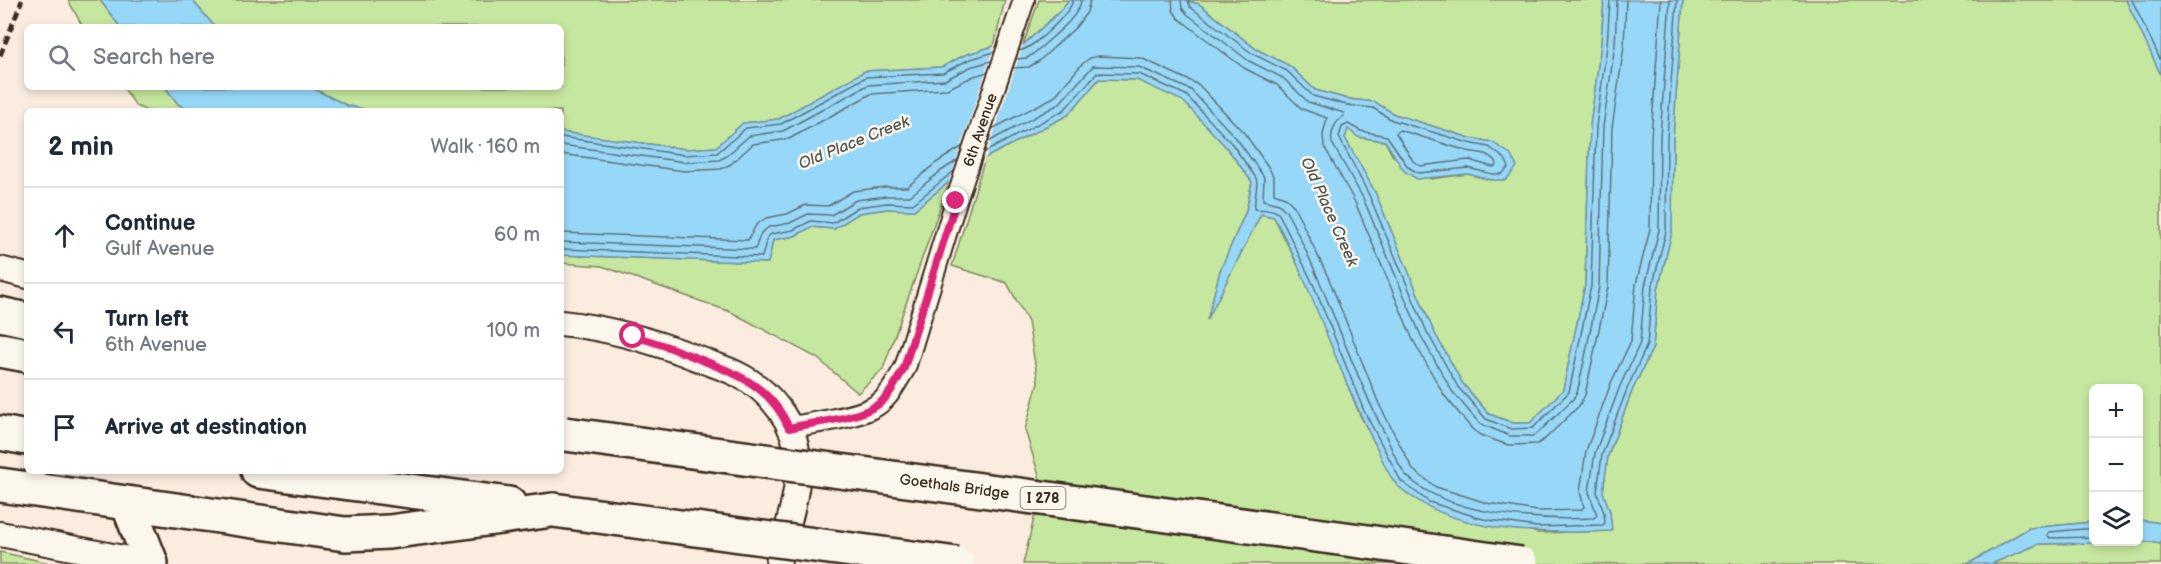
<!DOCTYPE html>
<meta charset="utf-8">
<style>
:root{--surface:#fff;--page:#f6f6f7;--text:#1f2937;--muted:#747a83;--line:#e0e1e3}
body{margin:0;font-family:"Balsamiq Sans",sans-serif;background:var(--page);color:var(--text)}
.controls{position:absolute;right:18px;bottom:18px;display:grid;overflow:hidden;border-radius:9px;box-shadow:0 3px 9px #0003}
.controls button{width:54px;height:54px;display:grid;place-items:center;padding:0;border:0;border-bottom:2px solid var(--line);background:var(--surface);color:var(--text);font:30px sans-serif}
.stop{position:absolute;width:18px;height:18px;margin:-14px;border:4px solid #db2777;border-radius:50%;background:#fff}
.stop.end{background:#db2777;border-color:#fff;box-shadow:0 2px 6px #0008}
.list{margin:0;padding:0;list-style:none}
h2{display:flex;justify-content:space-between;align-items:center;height:78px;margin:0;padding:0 24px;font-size:26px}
h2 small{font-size:20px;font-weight:400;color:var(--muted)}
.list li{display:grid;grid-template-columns:39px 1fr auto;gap:18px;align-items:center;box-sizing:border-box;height:96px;padding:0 24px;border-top:2px solid var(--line)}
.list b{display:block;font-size:22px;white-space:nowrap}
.list p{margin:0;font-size:20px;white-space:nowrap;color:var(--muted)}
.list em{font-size:20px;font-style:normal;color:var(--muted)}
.icon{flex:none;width:33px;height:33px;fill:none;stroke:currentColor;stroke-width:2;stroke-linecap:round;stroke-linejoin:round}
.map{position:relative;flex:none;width:2161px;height:564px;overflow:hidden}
.search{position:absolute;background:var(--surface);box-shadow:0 3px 9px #0003;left:24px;top:24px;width:540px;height:66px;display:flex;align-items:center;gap:15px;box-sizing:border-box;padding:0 21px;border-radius:9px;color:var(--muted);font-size:22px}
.panel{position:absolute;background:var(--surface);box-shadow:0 3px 9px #0003;left:24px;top:108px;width:540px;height:366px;border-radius:9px}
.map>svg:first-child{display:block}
</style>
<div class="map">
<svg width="2161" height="564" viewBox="0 0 2161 564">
<rect width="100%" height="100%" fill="#fbece0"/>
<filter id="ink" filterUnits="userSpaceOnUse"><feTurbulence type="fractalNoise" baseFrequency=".0167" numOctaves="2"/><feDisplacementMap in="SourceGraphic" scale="12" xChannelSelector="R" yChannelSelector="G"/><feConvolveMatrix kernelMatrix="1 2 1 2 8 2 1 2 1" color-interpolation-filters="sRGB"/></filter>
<g filter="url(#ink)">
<!-- green -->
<path fill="#c6e79f" stroke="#80885e" stroke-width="1.5" d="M68 0H100L120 27H83Z
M192 0H1005L994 46 965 55 942 67 865 71 779 119 743 123 717 147 686 149 561 132V111H374L348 106 310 87H561V27H215Z
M1039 0H1069L1059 12 1023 45Z
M1185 0H1604L1601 44 1590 126 1585 285 1563 390 1530 423H1513L1489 414 1463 384 1433 330 1375 192 1345 138 1348 128 1358 137 1385 141 1392 155 1431 179 1468 174 1491 180 1492 142 1470 138 1394 114 1375 102 1348 99 1315 90 1290 66 1256 49 1199 4Z
M1683 0H2126L2161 75V523L2139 520 2138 388H2094L2093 522 2029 528 1968 564H1023L1042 485 1025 430 1038 382 1028 322 1007 283 952 266 985 158 1068 115 1099 79 1137 80 1183 100 1227 148 1252 182 1246 211 1220 271 1209 316 1261 214 1274 217 1309 288 1359 413 1396 484 1537 533 1611 531 1610 512 1603 492 1608 456 1632 391 1653 347 1658 289 1672 232 1673 138Z
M123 87H165L178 104 190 111H147L136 106Z
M949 182 883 369 858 393 817 358 731 312 602 266 561 263V255L768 263 773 240 795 236 811 227 834 229 859 213 887 209 914 210Z
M2151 542 2161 544V564H1991L2039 544Z
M0 552 54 564H0Z"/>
<!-- water -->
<path fill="#97d8f9" stroke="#7292a1" stroke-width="1.5" d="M100 0H192L215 27H120Z
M1069 0H1185L1199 4 1256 49 1290 66 1315 90 1348 99 1375 102 1394 114 1470 138 1492 142 1510 154 1517 167 1506 180H1491L1468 174 1417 179 1404 171 1385 141 1358 137 1348 129 1345 138 1375 192 1433 330 1463 384 1489 414 1513 423H1530L1563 390 1585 285 1590 126 1601 44 1604 0H1683L1673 138 1672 232 1658 289 1653 347 1632 391 1608 456 1603 492 1610 512 1612 531C1542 534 1453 535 1398 486 1388 477 1382 458 1376 446 1337 372 1314 290 1274 217L1261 214 1207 320 1220 271 1246 211 1252 182 1227 148 1183 101 1137 80 1099 79 1068 115 985 158 949 182 914 210 887 209 859 213 834 229 811 227 795 236 773 240 768 263 561 255V132L686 149 716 147 743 123 779 119 865 71 942 67 965 55 994 46 1023 45 1059 12Z
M2126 0H2161V75Z
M165 87H310L348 106 374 111H190L178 104Z
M2139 520 2161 523V544L2151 542 2039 544 1991 564H1968L2029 528 2093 522 2094 542H2138Z"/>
<!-- pier -->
<path fill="#fbece0" d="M995 43H1015L1023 45 984 163 947 188Z"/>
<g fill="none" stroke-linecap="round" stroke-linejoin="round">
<!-- shore -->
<path stroke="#607076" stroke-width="1.5" d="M1172 0 1173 10 1178 18 1244 68 1277 85 1302 109 1327 118 1323 135 1324 146 1355 202 1413 340 1444 395 1472 429 1480 435 1508 445 1537 444 1545 439 1579 406 1585 395 1608 287 1612 128 1624 46 1626 0
M1181 0 1182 8 1187 14 1249 61 1283 78 1308 102 1344 113V116C1335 122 1330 132 1332 143L1363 198 1421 336 1452 391 1479 423 1510 436H1533L1539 432 1573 399 1577 393 1585 357 1599 287 1603 127 1615 45 1617 0
M1188 0 1190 7 1253 54 1287 71 1313 96 1347 105 1373 108 1392 120 1469 143 1489 147 1505 159 1509 167 1502 174H1492L1468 168 1418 173 1408 167 1387 136 1361 131 1348 124 1342 127 1339 137 1369 195 1427 332 1458 387 1486 419 1511 429 1533 428 1569 392 1591 286 1596 127 1607 45 1610 0
M2132 0 2161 61
M1018 51C1031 51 1072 12 1073 0
M1016 59 1027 58 1032 55C1046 42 1080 18 1081 0
M1013 68 1029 67 1039 61 1076 27 1087 12 1090 0
M992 129 1054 97 1082 64 1090 58 1099 56 1141 58 1199 85 1245 134 1269 168 1274 178V193L1285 197 1294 206 1329 279 1379 404 1413 470 1436 487 1487 503 1538 511 1581 510 1584 507 1580 492 1586 451 1611 383 1631 341 1636 284 1650 229 1651 137 1661 0
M1400 130 1467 151 1486 154 1496 161 1497 165 1493 167 1468 160 1420 166 1413 161 1396 133Z
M561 137 685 155 717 153 746 128 781 124 866 77 943 73 968 60 994 52
M988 142 1059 104 1093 66 1139 67 1191 90 1237 139 1264 177 1263 200 1279 204 1286 211C1325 282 1347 360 1384 432 1390 444 1398 467 1407 476 1447 516 1542 521 1594 518L1597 515 1589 492 1595 453 1620 386 1640 343 1645 286 1659 230 1660 137 1670 0
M561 145 685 162 719 160 725 157 749 136 783 131 868 85 945 80 970 67 991 61
M985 152 1064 110 1097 73 1139 74 1186 95 1232 144 1256 178 1257 183 1254 209C1262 211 1271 206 1279 214L1314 286 1364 411 1401 481 1429 502 1483 519 1537 527 1603 525 1605 523 1604 513 1597 492 1602 455 1627 389 1647 345 1652 288 1666 231 1667 138 1677 0
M561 154 684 171 721 169 731 164 753 144 789 139 871 94 947 89 974 76 988 72
M561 233 748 240 756 225 766 218 787 214 806 205 828 206 853 191 885 187H907L936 163 963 146
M561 242 755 249 761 233 769 227 790 223 808 214 831 215 856 200 886 196H910L941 171 958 160
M561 249 762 257 767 238 771 234 793 230 811 221 833 223 858 207 887 203 913 204 954 171
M2094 528 2049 532 2047 535 2050 538 2094 537"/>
<defs>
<g id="minor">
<path id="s1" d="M789 428C813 422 851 419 872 408 888 401 896 382 905 368L956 201 1024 0"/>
</g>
<path id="tertiary" d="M0 269 27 276
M561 323C609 328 654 341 699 359 711 364 725 368 737 374 770 390 796 423 798 460 800 491 785 534 778 564
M0 534 154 564"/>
<path id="motorway" d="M0 314 27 320
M0 350 27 355
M0 433 27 438
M258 471 509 504
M0 485 345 534 389 532 553 510
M128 504 151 563"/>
</defs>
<!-- minor casing -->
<use href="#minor" stroke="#3b2a1e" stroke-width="24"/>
<!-- tertiary casing -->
<use href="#tertiary" stroke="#3b2a1e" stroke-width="28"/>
<!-- motorway casing -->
<use href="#motorway" stroke="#3b2a1e" stroke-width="38"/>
<!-- minor -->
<use href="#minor" stroke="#fbf7ec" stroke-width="20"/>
<!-- tertiary -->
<use href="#tertiary" stroke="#fbf7ec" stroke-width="24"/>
<!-- motorway -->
<use href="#motorway" stroke="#fbf7ec" stroke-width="33"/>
<!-- rail -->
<path stroke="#3b2a1e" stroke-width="4.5" stroke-dasharray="9 4.5" stroke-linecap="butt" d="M0 56 22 0"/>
<defs>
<g id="motorway-bridge">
<path id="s2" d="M565 434 1368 542 1521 564"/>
<path d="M553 510 957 564"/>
</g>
</defs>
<!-- motorway-bridge casing -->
<use href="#motorway-bridge" stroke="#3b2a1e" stroke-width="38" stroke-linecap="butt"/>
<!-- motorway-bridge -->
<use href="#motorway-bridge" stroke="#fbf7ec" stroke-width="33"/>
</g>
</g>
<g fill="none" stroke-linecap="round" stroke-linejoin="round" filter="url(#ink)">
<!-- route -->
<path stroke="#db2777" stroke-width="8" d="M633 336C656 342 677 350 699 359 739 375 770 386 789 428 814 422 850 420 872 408 888 401 896 382 904 368L956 201"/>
</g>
<g text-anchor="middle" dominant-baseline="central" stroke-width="5" stroke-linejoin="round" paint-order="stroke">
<!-- shield labels -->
<rect fill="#fbf7ec" stroke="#75685c" stroke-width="1.5" x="1020.5" y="487" width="45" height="22" rx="4.5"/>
<g font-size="14" font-weight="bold" fill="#3b2a1e">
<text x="1043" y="498">I 278</text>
</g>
<!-- street labels -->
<g font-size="15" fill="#3b2a1e" stroke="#fbf7ec">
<text stroke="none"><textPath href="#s1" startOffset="388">6th Avenue</textPath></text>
<text stroke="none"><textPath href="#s2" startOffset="393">Goethals Bridge</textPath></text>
</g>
<!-- water labels -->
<g font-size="16" font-style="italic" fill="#525655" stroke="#fbf7ec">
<text transform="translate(854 143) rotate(-22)">Old Place Creek</text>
<text transform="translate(1329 212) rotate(66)">Old Place Creek</text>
</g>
</g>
</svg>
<div class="controls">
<button>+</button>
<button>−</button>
<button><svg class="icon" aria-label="layers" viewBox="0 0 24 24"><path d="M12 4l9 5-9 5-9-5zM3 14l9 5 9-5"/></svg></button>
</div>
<div class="stop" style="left:633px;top:336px"></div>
<div class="stop end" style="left:956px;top:201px"></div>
<div class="search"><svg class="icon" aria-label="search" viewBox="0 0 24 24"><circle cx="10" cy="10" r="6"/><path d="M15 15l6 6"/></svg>Search here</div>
<section class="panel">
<h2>2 min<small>Walk · 160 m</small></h2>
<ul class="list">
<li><svg class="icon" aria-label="ahead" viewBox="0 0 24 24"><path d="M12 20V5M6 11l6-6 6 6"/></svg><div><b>Continue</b><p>Gulf Avenue</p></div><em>60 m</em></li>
<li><svg class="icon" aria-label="left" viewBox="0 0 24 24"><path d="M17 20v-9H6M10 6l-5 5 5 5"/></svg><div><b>Turn left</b><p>6th Avenue</p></div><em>100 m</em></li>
<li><svg class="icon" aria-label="arrive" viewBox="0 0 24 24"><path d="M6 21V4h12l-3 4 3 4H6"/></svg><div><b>Arrive at destination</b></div></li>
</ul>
</section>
</div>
